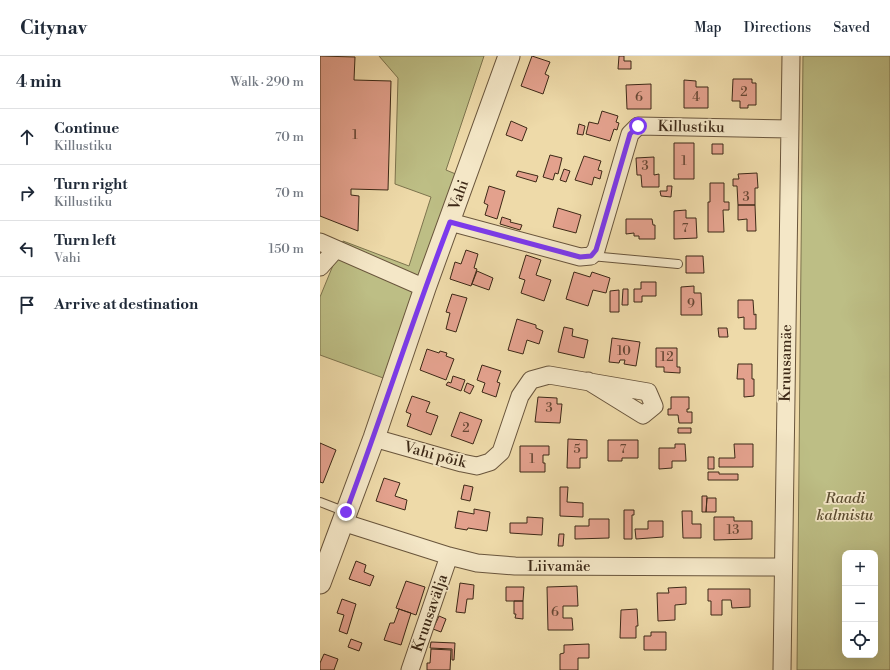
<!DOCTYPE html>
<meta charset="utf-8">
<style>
:root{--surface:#fff;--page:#f2f2f3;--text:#1f2937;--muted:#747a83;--line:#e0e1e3}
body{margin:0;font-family:"Libre Bodoni",serif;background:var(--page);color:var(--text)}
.controls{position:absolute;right:12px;bottom:12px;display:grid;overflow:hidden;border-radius:8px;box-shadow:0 4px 16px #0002}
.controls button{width:36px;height:36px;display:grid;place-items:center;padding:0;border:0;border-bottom:1px solid var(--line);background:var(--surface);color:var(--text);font:20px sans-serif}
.stop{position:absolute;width:12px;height:12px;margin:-9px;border:3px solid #7c3aed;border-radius:50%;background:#fff}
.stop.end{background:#7c3aed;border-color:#fff;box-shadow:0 1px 4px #0008}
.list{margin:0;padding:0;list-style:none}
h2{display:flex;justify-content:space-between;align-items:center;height:52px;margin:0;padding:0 16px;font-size:17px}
h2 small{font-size:13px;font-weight:400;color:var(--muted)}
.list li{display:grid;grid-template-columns:26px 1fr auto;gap:12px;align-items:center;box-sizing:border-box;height:56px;padding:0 16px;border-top:1px solid var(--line)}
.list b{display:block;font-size:15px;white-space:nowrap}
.list p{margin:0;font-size:13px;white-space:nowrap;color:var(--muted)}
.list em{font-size:13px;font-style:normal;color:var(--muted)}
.icon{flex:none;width:22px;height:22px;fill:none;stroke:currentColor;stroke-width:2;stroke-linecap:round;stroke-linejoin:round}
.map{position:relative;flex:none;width:570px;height:614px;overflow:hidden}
header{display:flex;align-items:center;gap:24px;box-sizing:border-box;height:56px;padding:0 20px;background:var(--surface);border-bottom:1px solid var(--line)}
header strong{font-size:19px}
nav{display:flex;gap:22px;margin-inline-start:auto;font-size:14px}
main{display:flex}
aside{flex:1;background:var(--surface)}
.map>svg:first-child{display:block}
</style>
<header>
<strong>Citynav</strong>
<nav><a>Map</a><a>Directions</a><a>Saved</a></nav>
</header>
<main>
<aside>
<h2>4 min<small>Walk · 290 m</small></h2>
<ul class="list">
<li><svg class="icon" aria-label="ahead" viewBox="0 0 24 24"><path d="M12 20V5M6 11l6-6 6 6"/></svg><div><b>Continue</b><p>Killustiku</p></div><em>70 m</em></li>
<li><svg class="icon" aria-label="right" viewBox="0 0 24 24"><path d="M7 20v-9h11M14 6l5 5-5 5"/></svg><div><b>Turn right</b><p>Killustiku</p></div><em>70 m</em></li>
<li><svg class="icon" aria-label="left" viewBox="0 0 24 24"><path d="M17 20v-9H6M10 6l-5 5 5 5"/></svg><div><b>Turn left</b><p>Vahi</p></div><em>150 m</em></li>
<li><svg class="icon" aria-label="arrive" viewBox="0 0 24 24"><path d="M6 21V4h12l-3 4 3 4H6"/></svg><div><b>Arrive at destination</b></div></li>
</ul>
</aside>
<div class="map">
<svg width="570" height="614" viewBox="0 0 570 614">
<rect width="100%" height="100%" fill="#eedaa9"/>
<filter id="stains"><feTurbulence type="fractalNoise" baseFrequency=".005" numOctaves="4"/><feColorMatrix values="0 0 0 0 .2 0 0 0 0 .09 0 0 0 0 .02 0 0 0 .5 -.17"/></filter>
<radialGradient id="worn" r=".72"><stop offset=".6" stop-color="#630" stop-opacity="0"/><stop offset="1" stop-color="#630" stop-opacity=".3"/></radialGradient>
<!-- green -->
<path fill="#bdbe85" stroke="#7d744e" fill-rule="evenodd" d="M59 0H164L126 114 138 119 66 323 0 299V241L23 185 89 210 111 141 75 128 78 22Z
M483 0H570V614H477ZM525 497H555V599H525Z"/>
<!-- building -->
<path fill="#e3a18d" stroke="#3d2917" d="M0 0 35 1 34 24 71 25 68 134 31 133V139L39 140 38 175 0 160Z
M212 0 230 6 225 18 229 20 223 38 201 30Z
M299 0H304V5H311V13H298Z
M413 23H432V27H436V49H428V52H420V45H412Z
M364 24 376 25V31H388V52H364Z
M331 28V53H307L306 29Z
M282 55 298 60 296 66 299 67 297 74 294 73 290 85 266 78 269 66 278 68Z
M191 65 207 72 202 85 186 79Z
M259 68 265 70 263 79 257 78Z
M354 87H374V123H354Z
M392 88H403V98H392Z
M230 99 242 102 238 118 235 117 233 124 223 121Z
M264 100 281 105 278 114 282 115 280 123 274 121 272 129 255 124Z
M334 101V119L339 118V131H322L321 119H317L316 102Z
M244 113 250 115 246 126 240 124Z
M198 115 218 120 216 126 196 120Z
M437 117 438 132H435V149H418L417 130H413V123H419L418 118Z
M390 127H404V146H409V154H403L404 176H388V146H390Z
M169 130 185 135 177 163 165 159 168 149 164 147Z
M347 130H352L351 141 341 140 340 135H347Z
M418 149H435L436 175H427V163L418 164Z
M238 152 261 159 256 177 233 171Z
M366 154V162H376L377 182 354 183V155Z
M182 161 191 164 190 166 202 169 200 174 180 168Z
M306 163H332L333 169H335V183H319V180H314V177L306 178Z
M146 194 158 198 154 212 157 213 151 230 130 223 135 206 141 208Z
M206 199 221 204 216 219 231 224 224 245 201 237 205 224 199 222Z
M366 200H383L384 217H366Z
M157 215 173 222 169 234 152 228Z
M254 216 270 221 272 216 290 222 286 237 273 234 268 250 246 243Z
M321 226H336V240H322V246H314V233H321Z
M374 230V237H381L382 259H361V231Z
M303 233H308V249H302Z
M299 234V256H290V235Z
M132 238 147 242 136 276 126 273 130 257 126 256Z
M418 244H433L434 259 436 258V273H424V261L418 262Z
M197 263 216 269V272L223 275 219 288 207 284 203 298 188 294Z
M244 271 253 273 252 280 268 284 264 302 238 296Z
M398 272H407L408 281H399Z
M292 282 320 286 316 310 304 308 305 304H300L299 307 289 306Z
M336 292H357V311H360V317L344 316V311H336Z
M107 293 119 297 120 295 127 297 126 300 134 303 126 324 100 314Z
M418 308H432V323H434V340L424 341V323H417Z
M162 309 181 315 177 326 180 327 176 341 162 336 165 327 157 324Z
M133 320 145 324 141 335 126 329 128 326 131 327Z
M147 327 154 330 150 338 144 335Z
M92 340 110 346 106 356 118 360 111 379 87 370 91 358 86 356Z
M218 341 237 342V348H242L240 367 215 366Z
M351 341H369V353H367V356H372V367H359L358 359H348V353H351Z
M140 356 162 364 153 388 131 380Z
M358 372H371V377H358Z
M248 383 267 384V402H260V412H247Z
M288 384H318V402H302V405H288Z
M0 387 16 394 3 427 0 426Z
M355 388H365L366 405H352V412L339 413V392H355Z
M414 388H433V411H399V402H415Z
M200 390H229V399H223V407H225V416H200Z
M388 401H394V413H388Z
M388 416H399V418H418V424H388Z
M64 422 80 427 75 440 87 444 85 454 56 445Z
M144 429 153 431 150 445 141 443Z
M240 431H248L247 446 263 447V461L240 460Z
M382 440H387L386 456H382Z
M387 442H396V456H386Z
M154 453 170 456 167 475 148 472 147 474 135 472 138 455 154 458Z
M304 454H314V459H312V483H304Z
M362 455H372V468H381V482H363Z
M207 461 223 462 222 479 190 477V467H207Z
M394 461H414V465H432V483L394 484Z
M269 463H289V482L255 483V470H269Z
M328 465H343V481L316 483 315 473H328Z
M239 478H244L243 490H238Z
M36 505 46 509 44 516 54 520 50 530 29 523Z
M86 525 105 531 96 559 76 552Z
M140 527 154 529 153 543H147L145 557 136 556Z
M257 530 258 550H243V562H252L253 574H228L227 531Z
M186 531H204L203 545H186Z
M366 531V548L355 549V564L338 565 337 537H349L348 532Z
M388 533H430V551L412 552 411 544H402V559H391V545H388Z
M22 543 36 548 27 578 19 575 24 559 17 557Z
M194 545H203V563L195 562 196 558H194Z
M79 553 91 557 81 589 64 584 70 567H74Z
M317 553 318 570H316V582H300L301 554Z
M119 560 126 563 121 576 113 573Z
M331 576H346V594H324V580H331Z
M31 583 42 587 39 595 28 591Z
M111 586 135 587 134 604H132V593L110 592Z
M269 588V602H258V614H240V598L244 597V589Z
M111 593 131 594 130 614H107V607H110Z
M4 598 18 603 14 614H0V607Z"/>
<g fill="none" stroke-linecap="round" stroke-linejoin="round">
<defs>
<path id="service" d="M271 200 358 208
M0 446 26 456"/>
<path id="minor" d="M130 166 260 201 271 200 276 194 310 78 318 70 470 73
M0 186 105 232
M0 211 16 193
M54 382 142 407 157 410 170 406 181 396 200 340 211 324 229 319 328 336 334 350 323 359 268 325
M22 466 129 500 157 507 195 510 463 511
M90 614 129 500
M462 614 471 0"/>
<path id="tertiary" d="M0 527 54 382 105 232 189 0"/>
</defs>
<!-- service casing -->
<use href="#service" stroke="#69553c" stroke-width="10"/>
<!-- minor casing -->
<use href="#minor" stroke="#69553c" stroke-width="19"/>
<!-- tertiary casing -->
<use href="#tertiary" stroke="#69553c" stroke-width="23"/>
<!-- service -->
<use href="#service" stroke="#f4e7c7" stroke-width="8"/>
<!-- minor -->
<use href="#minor" stroke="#f4e7c7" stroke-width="17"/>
<!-- tertiary -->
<use href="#tertiary" stroke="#f4e7c7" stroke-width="21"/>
</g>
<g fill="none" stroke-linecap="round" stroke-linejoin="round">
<!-- route -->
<path stroke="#7c3aed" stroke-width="5" d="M26 456C62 360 93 262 130 166L260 201 271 200 276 194 310 78 318 70"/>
</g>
<g text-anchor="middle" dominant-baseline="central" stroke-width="3.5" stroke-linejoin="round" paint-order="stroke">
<!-- number labels -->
<g font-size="13" fill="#664734">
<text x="424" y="36">2</text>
<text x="319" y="41">6</text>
<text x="376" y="41">4</text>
<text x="35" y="79">1</text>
<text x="364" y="105">1</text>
<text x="325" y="110">3</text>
<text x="426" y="141">3</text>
<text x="365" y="172">7</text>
<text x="371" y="248">9</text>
<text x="304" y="295">10</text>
<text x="347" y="301">12</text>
<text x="229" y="352">3</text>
<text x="146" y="372">2</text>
<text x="257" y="393">5</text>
<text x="303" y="393">7</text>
<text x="212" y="403">1</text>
<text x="413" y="474">13</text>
<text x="235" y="556">6</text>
</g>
<!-- street labels -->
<g font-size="15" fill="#3d2917" stroke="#f4e7c7">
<text transform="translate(371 71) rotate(1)">Killustiku</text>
<text transform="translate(139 139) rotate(-70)">Vahi</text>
<text transform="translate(466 307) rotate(-89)">Kruusamäe</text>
<text transform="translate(115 399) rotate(15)">Vahi põik</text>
<text x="239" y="510">Liivamäe</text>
<text transform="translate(110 557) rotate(-71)">Kruusavälja</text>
</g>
<!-- park labels -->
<g font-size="15" font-style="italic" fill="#5d4e32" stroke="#f4e7c7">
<text x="525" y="442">Raadi<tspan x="525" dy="17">kalmistu</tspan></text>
</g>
</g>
<rect width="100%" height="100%" filter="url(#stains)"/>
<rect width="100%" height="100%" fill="url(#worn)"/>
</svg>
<div class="controls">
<button>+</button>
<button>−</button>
<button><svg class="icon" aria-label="locate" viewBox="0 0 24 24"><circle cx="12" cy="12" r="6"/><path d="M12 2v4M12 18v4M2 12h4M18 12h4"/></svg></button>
</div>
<div class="stop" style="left:318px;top:70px"></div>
<div class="stop end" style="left:26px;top:456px"></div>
</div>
</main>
